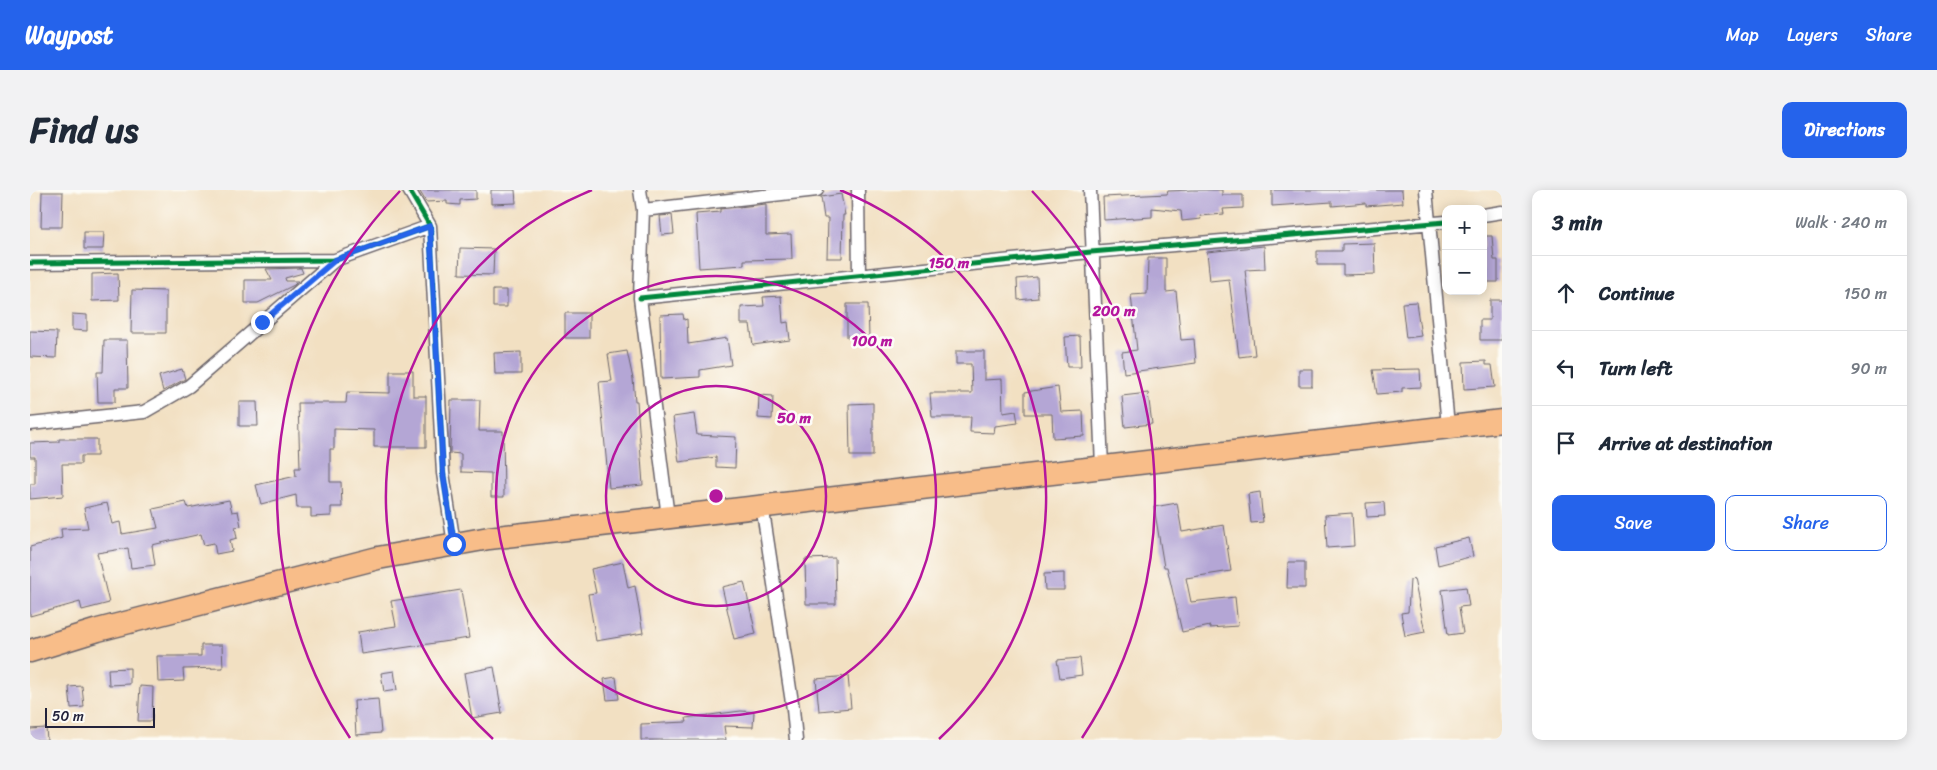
<!DOCTYPE html>
<meta charset="utf-8">
<style>
:root{--surface:#fff;--page:#f2f2f3;--text:#1f2937;--muted:#747a83;--line:#e0e1e3;--accent:#2563eb}
body{margin:0;font-family:Sriracha,sans-serif;background:var(--page);color:var(--text)}
.controls{position:absolute;right:15px;top:15px;display:grid;overflow:hidden;border-radius:10px;box-shadow:0 2px 12px #0003}
.controls button{width:45px;height:45px;display:grid;place-items:center;padding:0;border:0;border-bottom:1px solid var(--line);background:var(--surface);color:var(--text);font:25px sans-serif}
.scale{position:absolute;left:15px;bottom:12px;width:110px;box-sizing:border-box;padding-left:5px;border:2px solid #22223b;border-top:0;font-size:14px;line-height:18px;white-space:nowrap;color:#22223b;-webkit-text-stroke:4px #fdfcf7;paint-order:stroke}
.stop{position:absolute;width:15px;height:15px;margin:-11px;border:4px solid #2563eb;border-radius:50%;background:#fff}
.stop.end{background:#2563eb;border-color:#fff;box-shadow:0 1px 5px #0008}
.list{margin:0;padding:0;list-style:none}
h2{display:flex;justify-content:space-between;align-items:center;height:65px;margin:0;padding:0 20px;font-size:21px}
h2 small{font-size:16px;font-weight:400;color:var(--muted)}
.list li{display:grid;grid-template-columns:32px 1fr auto;gap:15px;align-items:center;box-sizing:border-box;height:75px;padding:0 20px;border-top:1px solid var(--line)}
.list b{display:block;font-size:19px;white-space:nowrap}
.list em{font-size:16px;font-style:normal;color:var(--muted)}
.actions{display:flex;gap:10px;padding:15px 20px}
.actions a{flex:1;padding:11px 0;border:1px solid var(--accent);border-radius:10px;text-align:center;font-size:18px;color:var(--accent)}
.actions .main{background:var(--accent);color:#fff}
.icon{flex:none;width:28px;height:28px;fill:none;stroke:currentColor;stroke-width:2;stroke-linecap:round;stroke-linejoin:round}
.map{position:relative;flex:none;width:1472px;height:550px;overflow:hidden;border-radius:10px}
header{display:flex;align-items:center;gap:30px;box-sizing:border-box;height:70px;padding:0 25px;background:var(--accent);color:#fff}
header strong{font-size:24px}
nav{display:flex;gap:28px;margin-inline-start:auto;font-size:18px}
.intro{display:flex;align-items:center;justify-content:space-between;box-sizing:border-box;height:120px;padding:0 30px}
h1{margin:0;font-size:35px}
.button{padding:12px 22px;border-radius:10px;background:var(--accent);color:#fff;font-size:18px;font-weight:700}
main{display:flex;gap:30px;padding:0 30px}
aside{flex:1;background:var(--surface);border-radius:10px;box-shadow:0 2px 12px #0003}
.map>svg:first-child{display:block}
</style>
<header>
<strong>Waypost</strong>
<nav><a>Map</a><a>Layers</a><a>Share</a></nav>
</header>
<div class="intro"><h1>Find us</h1><a class="button">Directions</a></div>
<main>
<div class="map">
<svg width="1472" height="550" viewBox="0 0 1472 550">
<rect width="100%" height="100%" fill="#fdfcf7"/>
<filter id="ink" filterUnits="userSpaceOnUse"><feTurbulence type="fractalNoise" baseFrequency=".02" numOctaves="2"/><feDisplacementMap in="SourceGraphic" scale="10" xChannelSelector="R" yChannelSelector="G"/><feConvolveMatrix kernelMatrix="1 2 1 2 8 2 1 2 1" color-interpolation-filters="sRGB"/></filter>
<filter id="wash" filterUnits="userSpaceOnUse"><feTurbulence type="fractalNoise" baseFrequency=".0096" numOctaves="4" result="noise"/><feDisplacementMap in="SourceGraphic" scale="20" xChannelSelector="R" yChannelSelector="G"/><feGaussianBlur stdDeviation="1.12" result="paint"/><feColorMatrix in="noise" values="0 0 0 0 0 0 0 0 0 0 0 0 0 0 0 0 0 1.4 0 .05"/><feComposite in="paint" operator="in"/></filter>
<g filter="url(#wash)">
<rect width="100%" height="100%" fill="#f2e0c2"/>
<g id="blocks">
<!-- building -->
<path fill="#b4a6d5" d="M389 0H446V9L430 10V15L417 14V11L396 12Z
M461 0H485L486 13 461 14Z
M1162 0H1192V5H1213V18L1193 19 1194 24 1170 26 1171 29 1152 31 1151 21 1122 18V27L1074 30 1073 7 1137 4 1138 1Z
M1242 0H1372L1373 13 1336 16V13L1302 16V12L1242 16Z
M12 2H33L32 37H11Z
M811 4 815 25H813L812 68H797L798 28H794L791 7Z
M736 14V45L761 44 762 69 714 70V75L669 78 666 24 690 22V19Z
M642 25 644 44 632 45 630 26Z
M54 42H74L73 59H54Z
M1453 46H1462L1464 70H1468V92H1453Z
M1344 53 1345 84 1313 85V75H1287V61H1312V54Z
M1234 56 1235 79 1215 80 1225 165 1209 167 1199 89 1180 91 1177 62Z
M430 58 464 59 463 85 429 84Z
M1118 68H1136V102L1146 101 1151 150 1164 149 1166 173 1094 183 1092 162 1107 160 1101 105 1117 104Z
M271 78 273 83 255 88 256 91H268L264 95 228 113H215V90H242L236 79Z
M88 83 89 110 62 111V84Z
M1007 87 1008 108 988 110 987 89Z
M102 100 136 101V143H101Z
M463 100H477V117H463Z
M751 106 753 133 758 132 760 150 723 155 720 134H711V117L734 116 733 107Z
M1460 110H1472V150H1450V130H1460Z
M1386 112 1391 146 1376 148 1372 113Z
M817 114H838L839 147H817Z
M535 123H559V148H535Z
M42 124 57 125V141L42 140Z
M653 124 654 130 657 129 658 154 697 148 701 175 670 180V187L631 189 630 125Z
M0 141 27 142 26 168 0 167Z
M1050 146 1051 177H1037L1035 147Z
M74 150H97L98 198H85V212H68L67 182H73Z
M597 161 603 189 605 211H607L613 295 579 298 569 192 582 191 578 164Z
M926 161H954V190L972 189 973 223 986 221 988 233 965 236 964 243 940 242 941 227H902L900 203H942L941 174H926Z
M491 162V184H465L464 163Z
M1456 171V175H1462L1465 197 1434 199 1433 172Z
M152 179 155 189 133 201 129 186Z
M1269 179H1282V196H1269Z
M1390 179 1391 197 1372 198V202L1347 204 1343 180Z
M360 181H383V206H396V257H344V240L304 239V259H300V292H311L312 317H301V326L281 327V318H267L266 305 231 314 226 295 266 286 265 278H270L268 213H316L317 202 360 203Z
M1028 197 1031 222 1053 221 1054 246 1023 248 1022 224H995V202Z
M1118 203 1122 234 1095 237 1092 206Z
M729 205 743 206 742 229 728 228Z
M421 210H450L449 241H473L474 307H461V283L431 282V264L420 263Z
M209 212H227L228 236H209Z
M843 213V266H820L819 214Z
M664 224 667 245 706 247 705 278 686 277V267L649 272 643 227Z
M29 249H67V266H51V274H32L33 306 0 309V294H5V267H0V253L29 252Z
M1230 302 1233 332 1221 333 1218 304Z
M199 310 202 322 208 321 211 336 205 337 207 348 200 350 202 361 186 364 184 353 174 355 171 344 122 355 125 375 101 378 98 358 67 363 79 413 52 420 50 412 0 426V357L32 348 31 339 58 338 54 318 77 313 82 334 90 332 92 344 128 338 123 319 156 312 158 318Z
M1354 312 1355 326 1337 327 1336 313Z
M1147 313 1152 342 1194 335 1201 381 1156 388 1161 412 1205 407 1208 436 1180 438V436L1152 442 1137 377H1134L1124 317Z
M1322 323 1324 356 1297 358 1295 325Z
M1439 348 1443 366 1408 375 1405 356Z
M805 368 806 414H776L775 369Z
M593 372 598 398 605 396 613 443 566 451 558 404 566 403 561 379Z
M1258 372H1275V398H1257Z
M1034 383V400H1015L1014 384Z
M1384 389 1395 442 1375 446 1371 423 1378 422 1380 390Z
M714 392 726 444 704 449 692 397Z
M1436 397 1439 416 1429 417 1433 443 1418 445 1412 400Z
M431 400 439 448 331 464 328 442 366 436 361 411Z
M171 455H192L193 478 153 479 154 491 128 492 127 466H171Z
M1050 468 1052 485 1030 488 1027 470Z
M464 477 472 523 442 528 434 483Z
M100 478V494L79 495 78 479Z
M364 481 367 500 354 502 351 483Z
M818 486 821 518 789 521 786 489Z
M586 487 589 509 577 510 574 489Z
M52 496 54 517 41 518 39 497Z
M110 496 123 497 122 531H108Z
M348 509 351 543 326 545 324 511Z
M711 521 724 522 723 537 694 536 696 550H611V534L657 532 656 528Z
M16 538 17 550H0V539Z"/>
</g>
</g>
<g filter="url(#ink)">
<use href="#blocks" fill-opacity="0" stroke="#6b646a" stroke-width="1"/>
<g fill="none" stroke-linecap="round" stroke-linejoin="round">
<defs>
<path id="street" d="M379 0 400 36 413 283 424 354
M610 0 613 20 610 108 638 327
M828 0 829 86
M1060 0 1072 276
M1396 0 1418 236
M613 20 787 0
M1453 25 1472 22
M0 73 305 70 400 36
M610 108 1061 62 1416 32
M0 234 114 222 159 196 305 70
M732 315 763 519 766 550"/>
<path id="highway" d="M0 461 68 440 348 368 459 348 1472 231"/>
</defs>
<!-- street casing -->
<use href="#street" stroke="#6b646a" stroke-width="15"/>
<!-- highway casing -->
<use href="#highway" stroke="#6b646a" stroke-width="25"/>
<!-- street -->
<use href="#street" stroke="#fff" stroke-width="12"/>
<!-- highway -->
<use href="#highway" stroke="#f8bd89" stroke-width="22"/>
<defs>
<path id="cycleway" d="M379 0 400 36 413 283 424 354
M0 73 305 70 400 36
M610 108 1061 62 1416 32"/>
</defs>
<!-- cycleway casing -->
<use href="#cycleway" stroke="#fdfcf7" stroke-width="8"/>
<!-- cycleway -->
<use href="#cycleway" stroke="#00873e" stroke-width="5"/>
</g>
</g>
<g fill="none" stroke-linecap="round" stroke-linejoin="round" filter="url(#ink)">
<!-- route -->
<path stroke="#2563eb" stroke-width="6" d="M232 132 305 70 400 36 413 283 424 354"/>
</g>
<!-- distance rings -->
<g fill="none" stroke="#b5179e" stroke-width="2.5">
<circle cx="686" cy="306" r="110"/>
<circle cx="686" cy="306" r="220"/>
<path d="M463 549A330 330 0 0 1 562 0M810 0A330 330 0 0 1 909 549"/>
<path d="M320 548A439 439 0 0 1 370 1M1002 1A439 439 0 0 1 1052 548"/>
</g>
<circle cx="686" cy="306" r="8" fill="#b5179e" stroke="#fdfcf7" stroke-width="2.5"/>
<g font-size="15" text-anchor="middle" font-weight="bold" fill="#b5179e" stroke="#fdfcf7" stroke-width="5" stroke-linejoin="round" paint-order="stroke">
<text x="919" y="78">150 m</text>
<text x="1084" y="126">200 m</text>
<text x="842" y="156">100 m</text>
<text x="764" y="233">50 m</text>
</g>
</svg>
<div class="controls">
<button>+</button>
<button>−</button>
</div>
<div class="scale">50 m</div>
<div class="stop" style="left:424px;top:354px"></div>
<div class="stop end" style="left:232px;top:132px"></div>
</div>
<aside>
<h2>3 min<small>Walk · 240 m</small></h2>
<ul class="list">
<li><svg class="icon" aria-label="ahead" viewBox="0 0 24 24"><path d="M12 20V5M6 11l6-6 6 6"/></svg><div><b>Continue</b></div><em>150 m</em></li>
<li><svg class="icon" aria-label="left" viewBox="0 0 24 24"><path d="M17 20v-9H6M10 6l-5 5 5 5"/></svg><div><b>Turn left</b></div><em>90 m</em></li>
<li><svg class="icon" aria-label="arrive" viewBox="0 0 24 24"><path d="M6 21V4h12l-3 4 3 4H6"/></svg><div><b>Arrive at destination</b></div></li>
</ul>
<div class="actions"><a class="main">Save</a><a>Share</a></div>
</aside>
</main>
